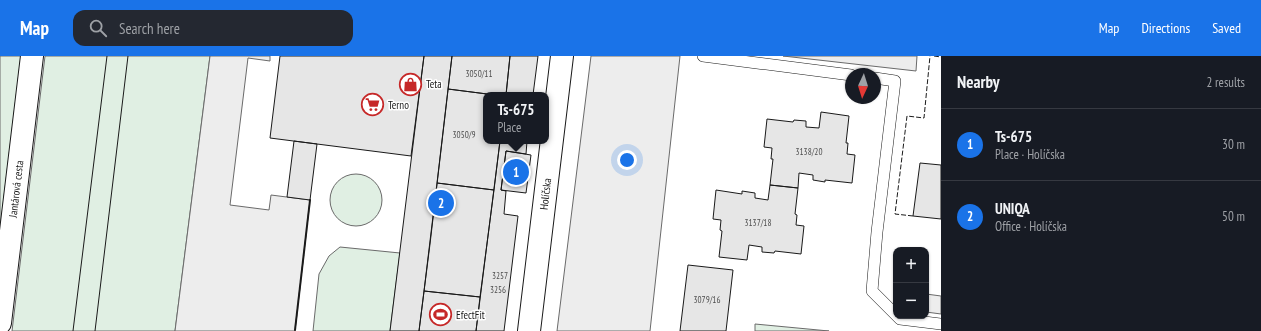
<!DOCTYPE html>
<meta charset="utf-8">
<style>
:root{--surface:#171b24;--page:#242831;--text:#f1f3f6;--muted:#9ea1a6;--line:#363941;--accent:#1a73e8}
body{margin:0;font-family:"PT Sans Narrow",sans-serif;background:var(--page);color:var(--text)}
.controls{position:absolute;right:12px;bottom:12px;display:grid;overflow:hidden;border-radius:8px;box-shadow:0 1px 3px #0004}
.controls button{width:36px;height:36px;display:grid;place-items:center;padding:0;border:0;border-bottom:1px solid var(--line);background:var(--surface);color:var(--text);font:20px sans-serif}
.compass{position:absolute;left:845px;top:12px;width:36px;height:36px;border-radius:50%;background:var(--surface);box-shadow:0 1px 3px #0004;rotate:184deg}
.you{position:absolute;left:627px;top:104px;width:14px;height:14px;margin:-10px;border:3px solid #fff;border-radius:50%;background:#1a73e8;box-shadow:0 0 0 6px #1a73e833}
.badge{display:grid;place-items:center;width:26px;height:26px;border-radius:50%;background:var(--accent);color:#fff;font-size:13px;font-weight:700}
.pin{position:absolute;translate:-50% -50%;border:2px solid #fff;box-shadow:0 1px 4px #0006}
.popup{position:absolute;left:483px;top:36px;width:66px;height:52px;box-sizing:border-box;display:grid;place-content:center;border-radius:8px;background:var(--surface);filter:drop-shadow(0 1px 3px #0005);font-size:13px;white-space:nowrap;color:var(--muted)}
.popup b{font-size:15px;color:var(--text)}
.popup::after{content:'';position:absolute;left:50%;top:100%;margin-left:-8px;border:8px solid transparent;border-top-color:var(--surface)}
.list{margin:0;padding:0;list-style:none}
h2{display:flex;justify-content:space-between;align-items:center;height:52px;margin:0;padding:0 16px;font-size:17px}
h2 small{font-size:13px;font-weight:400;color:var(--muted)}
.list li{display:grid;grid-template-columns:26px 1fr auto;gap:12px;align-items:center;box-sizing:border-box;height:72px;padding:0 16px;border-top:1px solid var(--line)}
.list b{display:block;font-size:15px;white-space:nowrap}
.list p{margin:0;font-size:13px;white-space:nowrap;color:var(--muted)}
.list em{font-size:13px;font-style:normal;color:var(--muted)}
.icon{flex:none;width:22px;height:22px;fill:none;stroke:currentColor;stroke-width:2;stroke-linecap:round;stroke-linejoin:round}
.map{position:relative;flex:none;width:941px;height:275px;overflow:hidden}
header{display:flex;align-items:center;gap:24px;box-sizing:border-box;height:56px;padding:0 20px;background:var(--accent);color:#fff}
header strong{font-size:19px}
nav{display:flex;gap:22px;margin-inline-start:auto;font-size:14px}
.search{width:280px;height:36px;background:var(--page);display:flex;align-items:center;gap:10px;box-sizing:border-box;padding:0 14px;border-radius:12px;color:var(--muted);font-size:15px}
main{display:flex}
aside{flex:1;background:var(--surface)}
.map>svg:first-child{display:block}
</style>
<header>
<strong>Map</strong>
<div class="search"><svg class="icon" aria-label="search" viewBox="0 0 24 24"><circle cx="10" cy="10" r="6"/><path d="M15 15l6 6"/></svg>Search here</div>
<nav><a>Map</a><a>Directions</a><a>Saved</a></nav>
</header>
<main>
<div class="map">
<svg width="941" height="275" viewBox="0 0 941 275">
<rect width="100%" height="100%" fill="#fff"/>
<!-- green -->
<path fill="#e0efe3" stroke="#6a6a6a" d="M0 0H21L0 174Z
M45 0H210L175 275H12Z
M330 144a26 26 0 1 1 52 0a26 26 0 1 1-52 0Z
M340 191 400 197 390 275H313L319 218 329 200Z
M755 268 829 275H755Z"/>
<!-- parking -->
<path fill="#ededed" stroke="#6a6a6a" d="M210 0H270V5L248 2 230 149 269 154 271 139 310 144 295 275H175Z
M591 0H680L650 275H557Z
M783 0H917L916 15Z
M926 238 941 240V258L926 256Z"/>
<!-- building -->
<path fill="#e6e6e6" stroke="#1a1a1a" d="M280 0H424L411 100 270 82Z
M424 0H452L430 188 419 275H390Z
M452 0H510L506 39H495L448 33Z
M510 0H538L533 39H506Z
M448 33 495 39H486V85H500L494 134 437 127Z
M821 56 849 60 846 87H848L847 98 855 99 852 127 825 124V126L813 124V119L799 117 798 132 770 129 773 103H771L772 92 764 91 767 63 793 66 794 64 806 65V71L819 72Z
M294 85 317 88 310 144 287 141Z
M500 85H527L526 98 506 95 501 134 506 135 504 158 518 160 504 275H476Z
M506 95 531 99 526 137 501 134Z
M920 107 941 109V163L913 160Z
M437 127 494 134 480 241 424 235Z
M770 129 798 132 795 158 797 159 796 169 804 170 801 198 775 195 774 197 762 196V191L749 189 747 204 719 201 722 175 720 174 721 164 713 163 716 134 742 138V135L755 137V142L768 144Z
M688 209 733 214 726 275H680Z
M424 235 480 241 476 275H419Z"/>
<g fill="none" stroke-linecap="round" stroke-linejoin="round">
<defs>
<path id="lane" d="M703 0 851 19
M875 22 895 25 877 176 872 235 896 259
M897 260 900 263 941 268"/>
<g id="street">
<path id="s1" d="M529 275 562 0"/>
</g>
<g id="secondary">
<path id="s2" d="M0 267 32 0"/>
</g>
</defs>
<!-- lane casing -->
<use href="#lane" stroke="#1a1a1a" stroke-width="12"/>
<!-- street casing -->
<use href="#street" stroke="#1a1a1a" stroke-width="24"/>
<!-- secondary casing -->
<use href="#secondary" stroke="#1a1a1a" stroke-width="24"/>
<!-- lane -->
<use href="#lane" stroke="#fff" stroke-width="11"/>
<!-- street -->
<use href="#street" stroke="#fff" stroke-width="22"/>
<!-- secondary -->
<use href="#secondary" stroke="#fff" stroke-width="22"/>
<!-- tram -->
<path stroke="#1a1a1a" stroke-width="1" d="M73 275 107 0
M95 275 128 0"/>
<!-- fence -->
<path stroke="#1a1a1a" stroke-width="1" stroke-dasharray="5 2" stroke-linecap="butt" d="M934 0 941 1
M913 160 895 158 907 60 924 62 930 0"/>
<!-- wall -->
<path stroke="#1a1a1a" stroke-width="2" d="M295 274 310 144"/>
</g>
<!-- icons -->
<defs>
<symbol id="shop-ring" viewBox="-11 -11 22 22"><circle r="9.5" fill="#fff" stroke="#c62828" stroke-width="1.5"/><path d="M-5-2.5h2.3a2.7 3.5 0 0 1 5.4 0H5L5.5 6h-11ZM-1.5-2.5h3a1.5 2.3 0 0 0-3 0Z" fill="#c62828"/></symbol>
<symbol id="supermarket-ring" viewBox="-11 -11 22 22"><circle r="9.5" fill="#fff" stroke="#c62828" stroke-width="1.5"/><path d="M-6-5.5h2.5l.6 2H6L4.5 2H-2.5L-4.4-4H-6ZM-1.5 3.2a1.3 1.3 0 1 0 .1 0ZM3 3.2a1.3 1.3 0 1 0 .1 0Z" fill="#c62828"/></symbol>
<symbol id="stadium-ring" viewBox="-11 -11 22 22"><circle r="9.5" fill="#fff" stroke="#c62828" stroke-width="1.5"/><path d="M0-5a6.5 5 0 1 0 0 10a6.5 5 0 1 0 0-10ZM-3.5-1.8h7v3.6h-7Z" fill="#c62828"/></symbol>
</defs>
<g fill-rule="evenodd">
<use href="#shop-ring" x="398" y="16" width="25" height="25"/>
<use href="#supermarket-ring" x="360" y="36" width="25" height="25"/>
<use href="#stadium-ring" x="428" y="246" width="25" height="25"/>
</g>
<g text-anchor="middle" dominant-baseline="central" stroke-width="3" stroke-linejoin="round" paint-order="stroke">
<!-- number labels -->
<g font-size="9" fill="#4d4d4d">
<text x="479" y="17">3050/11</text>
<text x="464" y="78">3050/9</text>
<text x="809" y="95">3138/20</text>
<text x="758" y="166">3137/18</text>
<text x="500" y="219">3257</text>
<text x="498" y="233">3256</text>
<text x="707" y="243">3079/16</text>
</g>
<!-- poi labels -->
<g font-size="11" fill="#1a1a1a" stroke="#fff" text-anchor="start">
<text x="426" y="28">Teta</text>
<text x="388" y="49">Terno</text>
<text x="456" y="259">EfectFit</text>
</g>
<!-- street labels -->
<g font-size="11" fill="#1a1a1a" stroke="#fff">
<text stroke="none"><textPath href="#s2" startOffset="135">Jantárová cesta</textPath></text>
<text stroke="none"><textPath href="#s1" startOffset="138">Holíčska</textPath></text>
</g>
</g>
</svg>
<div class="controls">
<button>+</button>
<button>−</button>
</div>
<svg class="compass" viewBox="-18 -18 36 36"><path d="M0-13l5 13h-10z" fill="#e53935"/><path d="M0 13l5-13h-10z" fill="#9ea1a6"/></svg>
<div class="you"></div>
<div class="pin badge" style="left:516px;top:116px">1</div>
<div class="popup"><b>Ts-675</b>Place</div>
<div class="pin badge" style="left:441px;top:147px">2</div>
</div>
<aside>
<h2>Nearby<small>2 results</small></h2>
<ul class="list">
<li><span class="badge">1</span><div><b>Ts-675</b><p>Place · Holíčska</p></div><em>30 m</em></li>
<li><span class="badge">2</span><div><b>UNIQA</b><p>Office · Holíčska</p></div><em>50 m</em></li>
</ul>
</aside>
</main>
